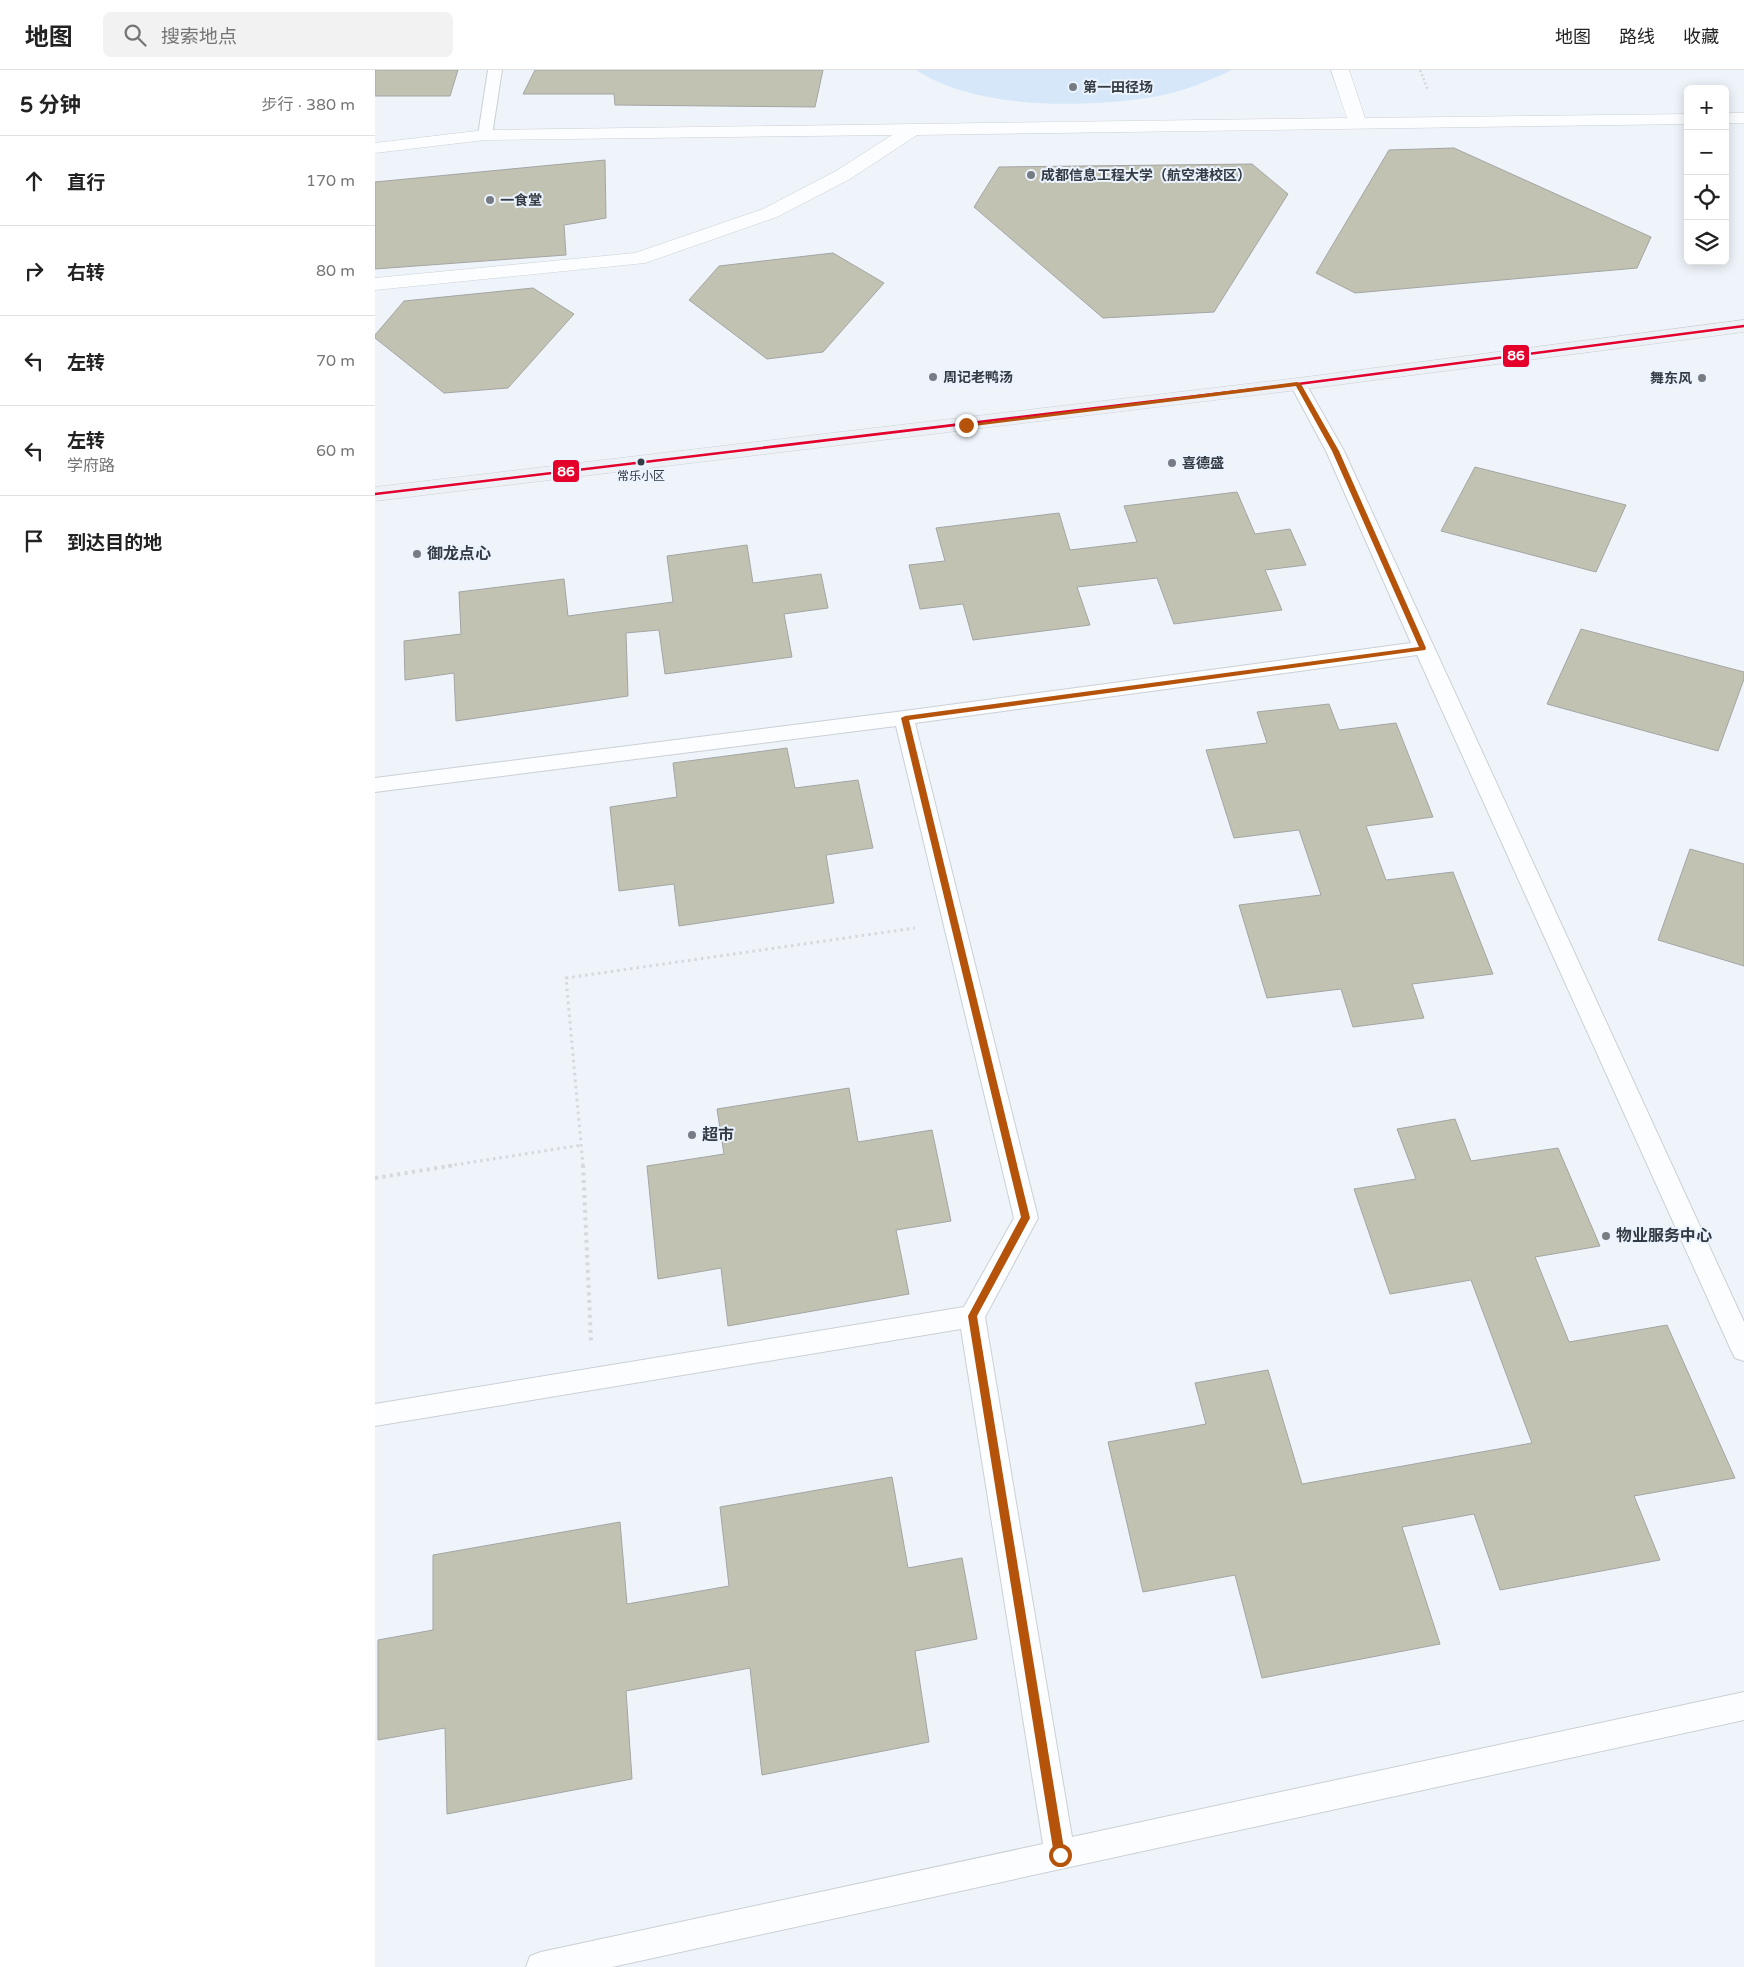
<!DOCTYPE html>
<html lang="zh">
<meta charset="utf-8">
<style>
:root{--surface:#fff;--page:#f2f2f2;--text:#222;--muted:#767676;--line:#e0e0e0}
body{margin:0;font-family:"Varela Round","Noto Sans SC",sans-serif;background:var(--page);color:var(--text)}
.controls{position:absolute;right:15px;top:15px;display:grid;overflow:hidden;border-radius:8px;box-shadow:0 2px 12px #0003}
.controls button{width:45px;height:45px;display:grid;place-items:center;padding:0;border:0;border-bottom:1px solid var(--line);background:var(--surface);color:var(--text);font:25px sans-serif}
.stop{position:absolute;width:15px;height:15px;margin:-11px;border:4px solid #b45309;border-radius:50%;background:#fff}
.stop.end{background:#b45309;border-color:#fff;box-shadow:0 1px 5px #0008}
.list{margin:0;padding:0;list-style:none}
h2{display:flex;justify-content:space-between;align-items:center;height:65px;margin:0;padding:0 20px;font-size:21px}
h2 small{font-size:16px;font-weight:400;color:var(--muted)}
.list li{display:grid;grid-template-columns:32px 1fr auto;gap:15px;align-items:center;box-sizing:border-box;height:90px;padding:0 20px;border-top:1px solid var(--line)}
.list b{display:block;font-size:19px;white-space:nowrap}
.list p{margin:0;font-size:16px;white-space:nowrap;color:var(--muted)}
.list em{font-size:16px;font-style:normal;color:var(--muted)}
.icon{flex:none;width:28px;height:28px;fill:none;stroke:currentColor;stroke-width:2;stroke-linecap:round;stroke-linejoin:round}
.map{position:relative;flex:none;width:1369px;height:1897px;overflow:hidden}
header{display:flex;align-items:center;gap:30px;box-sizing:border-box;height:70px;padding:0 25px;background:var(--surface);border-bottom:1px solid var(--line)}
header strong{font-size:24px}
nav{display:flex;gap:28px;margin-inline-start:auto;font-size:18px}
.search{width:350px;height:45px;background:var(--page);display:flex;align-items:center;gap:12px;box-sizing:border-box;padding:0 18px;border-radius:8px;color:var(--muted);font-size:19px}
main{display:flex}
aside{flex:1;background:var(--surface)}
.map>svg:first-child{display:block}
</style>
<header>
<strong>地图</strong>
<div class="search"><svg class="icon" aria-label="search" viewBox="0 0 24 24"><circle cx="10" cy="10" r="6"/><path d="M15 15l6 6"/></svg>搜索地点</div>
<nav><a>地图</a><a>路线</a><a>收藏</a></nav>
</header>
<main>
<aside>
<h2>5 分钟<small>步行 · 380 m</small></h2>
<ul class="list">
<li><svg class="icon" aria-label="ahead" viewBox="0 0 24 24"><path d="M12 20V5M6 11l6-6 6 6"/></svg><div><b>直行</b></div><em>170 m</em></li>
<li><svg class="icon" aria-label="right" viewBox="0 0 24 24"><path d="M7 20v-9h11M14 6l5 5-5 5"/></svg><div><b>右转</b></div><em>80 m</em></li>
<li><svg class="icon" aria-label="left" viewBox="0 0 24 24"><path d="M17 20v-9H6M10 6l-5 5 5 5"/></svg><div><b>左转</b></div><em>70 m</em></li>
<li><svg class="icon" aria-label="left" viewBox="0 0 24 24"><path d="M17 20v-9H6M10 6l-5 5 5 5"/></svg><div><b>左转</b><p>学府路</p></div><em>60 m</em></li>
<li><svg class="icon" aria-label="arrive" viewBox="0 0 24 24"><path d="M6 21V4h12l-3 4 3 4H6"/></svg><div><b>到达目的地</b></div></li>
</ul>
</aside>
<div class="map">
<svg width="1369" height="1897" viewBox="0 0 1369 1897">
<rect width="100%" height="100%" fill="#eef4fa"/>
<!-- green -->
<path fill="#d6e7f9" d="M541 0H857C832 12 806 22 778 27 709 38 602 40 541 0Z"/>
<!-- building -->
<path fill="#c2c2b3" stroke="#a3a5a4" d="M0 0H83L75 26H0Z
M160 0H448L440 37 240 35 239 24H148Z
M1079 78 1276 167 1262 198 980 223 941 203 1014 80Z
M230 90 231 148 189 155 191 185 0 199V112Z
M877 94 913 124 839 242 728 248 599 137 624 97Z
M458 183 509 213 448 282 392 289 314 230 344 196Z
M158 218 199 244 133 318 69 323 0 268V265L29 231Z
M1100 397 1251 435 1221 502 1066 461Z
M862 422 880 464 915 459 931 495 890 500 907 540 799 554 782 508 702 517 715 555 598 570 588 534 545 539 534 495 570 491 561 458 684 443 695 480 762 472 749 436Z
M372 475 378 513 446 504 453 538 409 544 417 587 290 604 284 560 251 563 253 626 81 651 79 603 30 610 29 571 86 564 84 522 189 509 193 546 298 532 292 486Z
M1206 559 1369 602V609L1343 681 1172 634Z
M954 634 964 660 1021 653 1058 747 991 756 1011 810 1078 802 1118 904 1037 914 1049 948 978 957 966 919 892 928 864 835 946 825 924 760 859 768 831 680 892 673 882 642Z
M412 678 420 718 483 710 498 778 451 785 459 833 304 856 299 814 244 821 235 737 302 727 298 693Z
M1315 779 1369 794V896L1283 870Z
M474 1018 483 1072 557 1060 576 1151 521 1160 534 1224 353 1256 346 1198 283 1209 272 1096 349 1084 342 1039Z
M1080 1049 1096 1091 1183 1078 1225 1176 1160 1187 1194 1272 1292 1255 1360 1408 1259 1426 1285 1490 1125 1520 1099 1444 1027 1457 1065 1574 887 1608 860 1505 768 1522 733 1372 831 1354 820 1313 893 1300 927 1414 1157 1373 1096 1210 1015 1224 979 1119 1041 1109 1022 1059Z
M517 1407 533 1498 587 1488 602 1569 540 1581 554 1672 387 1705 375 1598 251 1621 257 1709 72 1744 70 1658 3 1670V1570L58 1560V1485L245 1452 252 1534 354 1516 345 1437Z"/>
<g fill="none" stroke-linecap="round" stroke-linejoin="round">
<defs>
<path id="service" d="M113 0H127L117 65 115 68H105L103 65Z
M923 309 929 310 931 314 969 381 1369 1252V1291L1360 1288 1356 1280 1042 585 540 653 663 1148 610 1247 697 1767 1369 1622V1650L237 1897H151L155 1886 166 1882 668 1774 586 1259 0 1356V1334L589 1237 639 1148 521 656 0 722V708L529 641 1036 573 951 381 915 314 917 310Z"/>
<path id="minor" d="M956 0H974L990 48 1313 44V54L542 65 475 109 402 147 270 193 0 220V208L260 183 388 139 461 101 517 65 110 70 0 83V73L110 60 972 48Z
M1350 43H1369V53H1350Z"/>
<path id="secondary" d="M1369 250V262L923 320 0 431V417L923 308Z"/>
</defs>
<!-- service casing -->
<use href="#service" stroke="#cad0d6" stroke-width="2"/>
<!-- minor casing -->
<use href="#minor" stroke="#cad0d6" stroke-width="1"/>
<!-- secondary casing -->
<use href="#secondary" stroke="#cad0d6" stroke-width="1"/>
<!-- path-far2 -->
<path stroke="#d6d8db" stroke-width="2.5" stroke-dasharray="2 2.5" stroke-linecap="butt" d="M1045 0 1053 20"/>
<!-- path-far1 -->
<path stroke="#d6d8db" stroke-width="3" stroke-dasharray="2.5 4" stroke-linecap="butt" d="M73 1096 207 1075
M208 1096 191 908 540 858"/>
<!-- path -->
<path stroke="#d6d8db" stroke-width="4" stroke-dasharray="3 4.5" stroke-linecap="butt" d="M208 1095 216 1271
M0 1108 81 1095"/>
<!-- service -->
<use href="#service" fill="#fcfdfe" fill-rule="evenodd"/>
<!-- minor -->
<use href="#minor" fill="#fcfdfe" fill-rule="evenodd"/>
<!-- secondary -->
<use href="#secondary" fill="#edf1f6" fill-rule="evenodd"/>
<defs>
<path id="bus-1" d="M0 424 923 314 1369 256"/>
</defs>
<!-- bus-1 casing -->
<use href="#bus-1" stroke="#eaf3fe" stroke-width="5"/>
<!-- bus-1 -->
<use href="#bus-1" stroke="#e4002b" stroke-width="2.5"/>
</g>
<!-- route -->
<path fill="#b45309" d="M922 312 926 314 964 381 1051 578 1050 580 534 650 655 1148 602 1246 690 1785 689 1789 685 1790 681 1789 679 1785 593 1246 646 1147 526 648 530 646 1044 577 957 381 921 316 591 357 588 355Z"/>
<!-- markers -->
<g fill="#767c82" stroke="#eaf3fe" stroke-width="2">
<circle cx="698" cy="17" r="5"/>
<circle cx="656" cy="105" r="5"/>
<circle cx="115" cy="130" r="5"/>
<circle cx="558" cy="307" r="5"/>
<circle cx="1327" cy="308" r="5"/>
<circle cx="797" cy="393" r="5"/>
<circle cx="42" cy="484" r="5"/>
<circle cx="317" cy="1065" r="5"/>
<circle cx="1231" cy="1166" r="5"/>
</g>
<circle fill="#353b42" stroke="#eaf3fe" stroke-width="2" cx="266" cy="392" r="4.5"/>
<g text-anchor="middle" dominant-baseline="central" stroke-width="4" stroke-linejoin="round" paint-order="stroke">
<!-- far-bus labels -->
<g font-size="12" fill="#353b42" stroke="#eaf3fe">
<text x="266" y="406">常乐小区</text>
</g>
<!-- far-poi labels -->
<g font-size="14" font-weight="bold" fill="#353b42" stroke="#eaf3fe" text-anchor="start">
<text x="708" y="17">第一田径场</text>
<text x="666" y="105">成都信息工程大学（航空港校区）</text>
<text x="125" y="130">一食堂</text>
<text x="568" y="307">周记老鸭汤</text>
<text x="1317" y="308" text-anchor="end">舞东风</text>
<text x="807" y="393">喜德盛</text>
</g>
<!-- poi labels -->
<g font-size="16" font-weight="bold" fill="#353b42" stroke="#eaf3fe" text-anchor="start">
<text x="52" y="484">御龙点心</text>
<text x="327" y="1065">超市</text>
<text x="1241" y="1166">物业服务中心</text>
</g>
</g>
<g stroke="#eaf3fe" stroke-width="2">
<rect x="1127" y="274" width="28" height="24" rx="5" fill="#e4002b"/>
<rect x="177" y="389" width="28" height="24" rx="5" fill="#e4002b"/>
</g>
<g font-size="14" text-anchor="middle" font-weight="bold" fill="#fff">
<text x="1141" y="290">86</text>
<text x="191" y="406">86</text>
</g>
</svg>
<div class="controls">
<button>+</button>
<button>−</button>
<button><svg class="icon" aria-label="locate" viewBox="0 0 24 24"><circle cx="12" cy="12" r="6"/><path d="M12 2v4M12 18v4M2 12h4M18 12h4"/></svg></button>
<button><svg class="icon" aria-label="layers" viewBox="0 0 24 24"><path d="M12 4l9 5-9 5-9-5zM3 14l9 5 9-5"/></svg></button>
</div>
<div class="stop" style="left:685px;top:1785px"></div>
<div class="stop end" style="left:591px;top:355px"></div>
</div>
</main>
